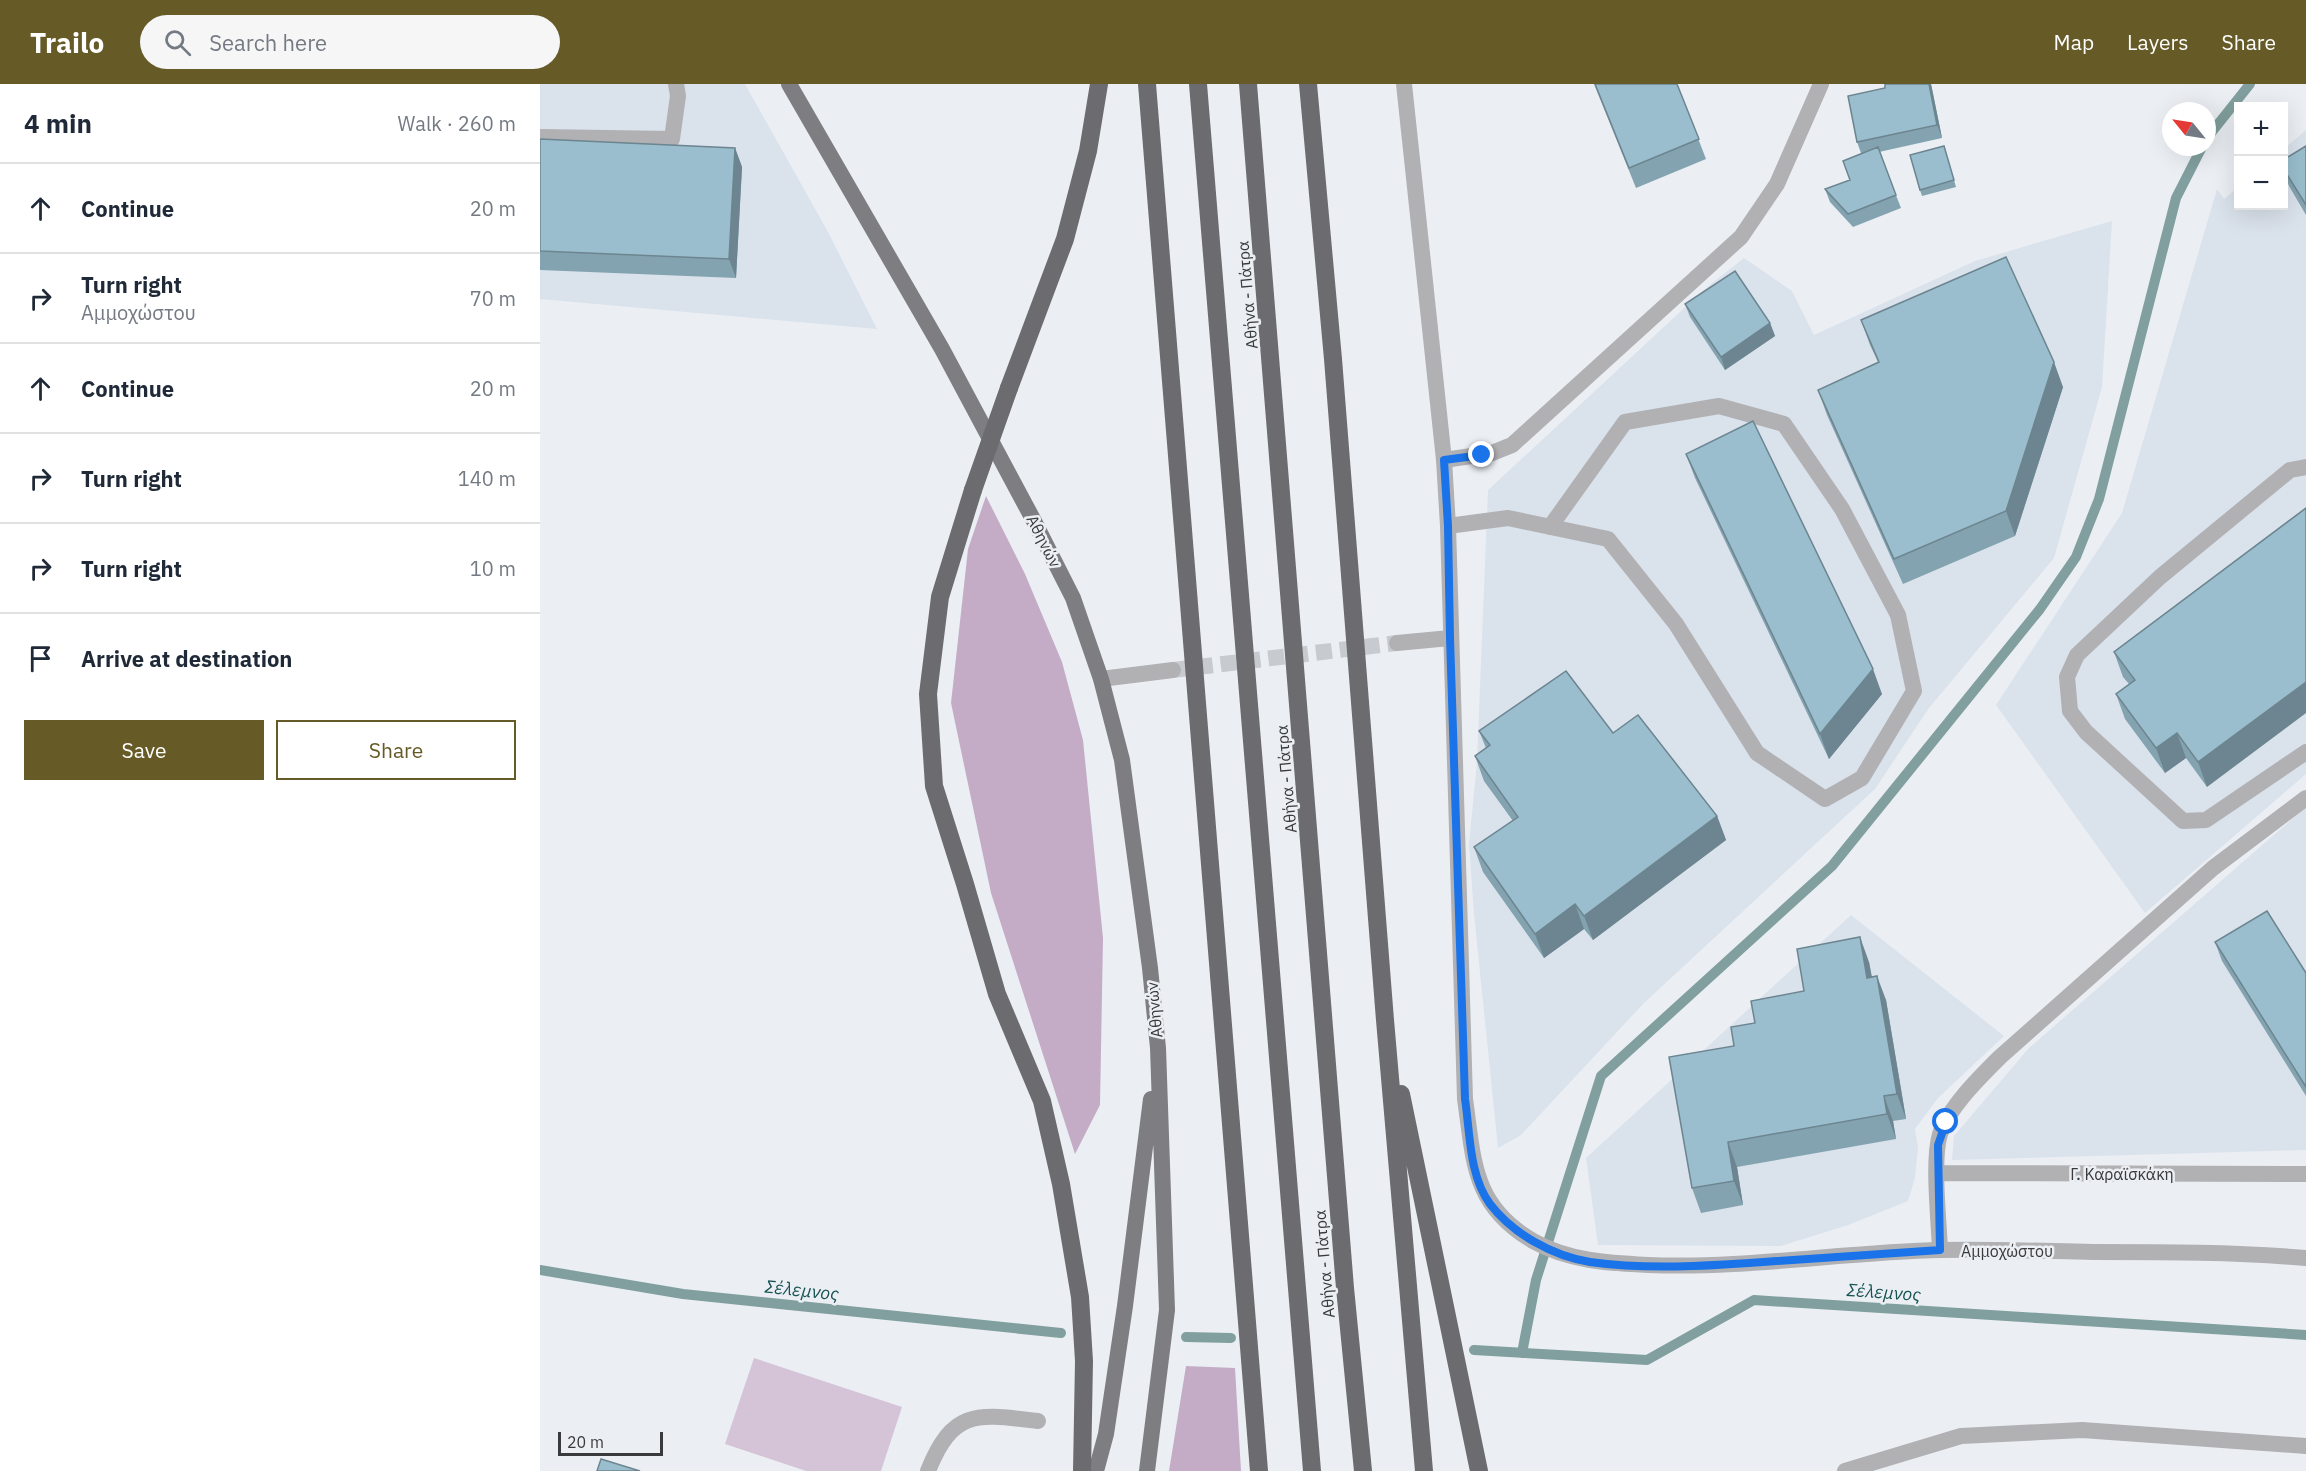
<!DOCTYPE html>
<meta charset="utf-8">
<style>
:root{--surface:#fff;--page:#f6f6f7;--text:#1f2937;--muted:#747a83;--line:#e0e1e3;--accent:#665a27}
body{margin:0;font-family:"IBM Plex Sans",sans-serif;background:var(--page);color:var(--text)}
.controls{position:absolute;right:18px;top:18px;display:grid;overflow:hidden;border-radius:0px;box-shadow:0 6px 24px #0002}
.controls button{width:54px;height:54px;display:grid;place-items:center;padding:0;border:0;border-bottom:2px solid var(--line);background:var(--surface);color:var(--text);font:30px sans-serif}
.compass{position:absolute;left:1622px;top:18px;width:54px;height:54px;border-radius:50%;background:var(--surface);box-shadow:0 6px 24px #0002;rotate:300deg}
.scale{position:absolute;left:18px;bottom:15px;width:105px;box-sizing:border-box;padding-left:6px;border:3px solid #393a3c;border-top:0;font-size:16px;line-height:21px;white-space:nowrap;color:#393a3c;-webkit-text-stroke:4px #ebeff4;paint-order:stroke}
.stop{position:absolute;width:18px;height:18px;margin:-14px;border:4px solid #1a73e8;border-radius:50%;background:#fff}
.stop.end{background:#1a73e8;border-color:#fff;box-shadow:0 2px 6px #0008}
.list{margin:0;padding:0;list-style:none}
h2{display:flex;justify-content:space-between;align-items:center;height:78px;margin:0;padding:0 24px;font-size:26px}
h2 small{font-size:20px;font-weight:400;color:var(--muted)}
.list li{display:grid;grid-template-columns:39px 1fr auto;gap:18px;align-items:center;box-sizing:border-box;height:90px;padding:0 24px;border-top:2px solid var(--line)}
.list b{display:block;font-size:22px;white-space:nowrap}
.list p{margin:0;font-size:20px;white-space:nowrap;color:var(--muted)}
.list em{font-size:20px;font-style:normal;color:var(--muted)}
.actions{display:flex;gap:12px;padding:18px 24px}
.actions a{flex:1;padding:14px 0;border:2px solid var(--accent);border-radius:0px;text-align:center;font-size:21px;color:var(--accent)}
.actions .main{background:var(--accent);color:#fff}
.icon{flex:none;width:33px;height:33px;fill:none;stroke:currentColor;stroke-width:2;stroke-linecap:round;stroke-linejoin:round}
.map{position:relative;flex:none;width:1766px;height:1387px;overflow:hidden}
header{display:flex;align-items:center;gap:36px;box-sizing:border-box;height:84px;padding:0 30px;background:var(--accent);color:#fff}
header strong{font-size:28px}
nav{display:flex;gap:33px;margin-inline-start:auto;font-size:21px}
.search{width:420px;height:54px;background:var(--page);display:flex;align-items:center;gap:15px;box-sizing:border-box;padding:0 21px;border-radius:33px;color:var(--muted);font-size:22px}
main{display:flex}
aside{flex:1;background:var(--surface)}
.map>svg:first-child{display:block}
</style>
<header>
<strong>Trailo</strong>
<div class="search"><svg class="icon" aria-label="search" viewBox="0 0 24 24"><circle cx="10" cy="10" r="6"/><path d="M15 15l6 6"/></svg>Search here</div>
<nav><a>Map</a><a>Layers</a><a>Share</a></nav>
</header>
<main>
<aside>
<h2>4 min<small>Walk · 260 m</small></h2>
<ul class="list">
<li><svg class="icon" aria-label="ahead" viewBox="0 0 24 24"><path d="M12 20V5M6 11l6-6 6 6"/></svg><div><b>Continue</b></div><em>20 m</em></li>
<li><svg class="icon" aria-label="right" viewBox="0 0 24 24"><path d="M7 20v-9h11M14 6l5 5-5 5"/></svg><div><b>Turn right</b><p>Αμμοχώστου</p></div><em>70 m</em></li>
<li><svg class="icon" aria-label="ahead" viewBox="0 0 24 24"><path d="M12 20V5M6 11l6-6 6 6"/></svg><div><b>Continue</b></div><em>20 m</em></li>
<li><svg class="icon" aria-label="right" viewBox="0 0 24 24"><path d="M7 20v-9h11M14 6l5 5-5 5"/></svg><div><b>Turn right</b></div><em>140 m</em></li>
<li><svg class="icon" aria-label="right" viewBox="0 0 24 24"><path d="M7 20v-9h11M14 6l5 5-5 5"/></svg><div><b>Turn right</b></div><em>10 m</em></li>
<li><svg class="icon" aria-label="arrive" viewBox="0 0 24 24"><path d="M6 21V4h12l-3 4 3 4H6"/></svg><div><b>Arrive at destination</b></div></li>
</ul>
<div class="actions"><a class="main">Save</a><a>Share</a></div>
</aside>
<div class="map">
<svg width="1766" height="1387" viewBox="0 0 1766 1387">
<rect width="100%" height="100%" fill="#ebeff4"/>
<!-- built -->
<path fill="#dae2ec" d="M0 0H205L288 148 337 245 0 215Z
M1766 46V690L1605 829 1456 621 1582 429 1677 105 1684 115 1698 103V122H1744V65Z
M1572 137 1562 303 1514 474 1389 624 1335 705 1104 919 981 1051 958 1064 934 830 929 760 937 678 948 406 1167 203 1204 174 1252 207 1274 251 1435 177Z
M1766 723V1066L1412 1076 1414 1052 1489 964Z
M1311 831 1464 952 1398 1014 1375 1045 1378 1063 1375 1094 1368 1117 1308 1141 1241 1162 1058 1161 1046 1074Z"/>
<!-- green -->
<path fill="#d5c4d7" d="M214 1274 362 1323 341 1387H266L185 1360Z"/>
<!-- forest -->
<path fill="#c4acc6" d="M446 412 485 490 522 578 543 656 563 854 560 1021 535 1070 451 809 411 619 428 465Z
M646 1282 695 1284 701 1387H629Z"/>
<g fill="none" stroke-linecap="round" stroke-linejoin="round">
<!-- stream -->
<path stroke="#819f9e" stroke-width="10" d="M1667 54 1710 0
M0 1186 143 1210 521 1249
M646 1253 691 1254
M934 1266 1107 1276 1214 1216 1766 1251
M982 1269 996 1196 1061 992 1292 782 1500 525 1536 473 1559 415 1636 114 1662 63"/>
<!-- tertiary-tunnel -->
<path stroke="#c7cbcf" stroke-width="16" stroke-dasharray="16 8" stroke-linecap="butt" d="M633 586 857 559"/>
<!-- service -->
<path stroke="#b1b1b4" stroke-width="16" d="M0 53 132 55 138 12 136 0
M1766 383 1750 386 1620 493 1537 571 1527 593 1530 627 1546 648 1643 737 1666 736 1766 668
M908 442 968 434 1068 455 1136 540 1217 669 1285 715 1322 694 1374 607 1358 531 1302 425 1244 340 1179 322 1085 338 1010 443
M1305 1387 1421 1352 1542 1346 1766 1362"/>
<!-- minor -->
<path stroke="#b1b1b4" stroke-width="16" d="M904 376 952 369 972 361 1201 153 1237 100 1281 0
M1397 1089 1766 1090
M1400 1166C1399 1137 1392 1076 1400 1050 1409 1023 1440 993 1460 973L1673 784 1766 714
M388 1387C413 1324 438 1330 498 1337"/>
<!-- tertiary -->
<path stroke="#b1b1b4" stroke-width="16" d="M864 0 904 376 908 442 925 1015C934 1077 932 1121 993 1157 1029 1177 1067 1179 1108 1181 1206 1185 1303 1168 1401 1166 1452 1165 1502 1167 1553 1168 1624 1168 1695 1168 1766 1174
M857 559 910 554
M561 595 633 586"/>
<!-- primary -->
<path stroke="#7e7e82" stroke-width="16" d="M249 0 402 265 495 439 533 514 561 595 582 676 610 884 618 964 627 1226 607 1387
M556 1387 566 1350 585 1222 611 1015"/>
<!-- motorway -->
<path stroke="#6c6b70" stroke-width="18" d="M607 0 719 1387
M658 0 772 1387
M708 0 805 1204 823 1387
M768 0 793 275 845 936 884 1387
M469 304 525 155 548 67 559 0
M433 406 400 513 388 610 394 702 425 800 457 910 502 1017 521 1100 540 1213 544 1277 542 1387
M861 1010 939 1387"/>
<!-- motorway-bridge -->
<path stroke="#6c6b70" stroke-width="18" d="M433 406 469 304"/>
</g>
<!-- wall -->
<path fill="#84a3b0" d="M1054 0H1137L1166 75 1096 104Z
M1345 0H1391L1402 54 1339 68 1361 124 1313 143 1290 118 1285 105 1310 96 1321 69 1317 58 1345 4Z
M0 55 195 64 202 83 196 194 0 186Z
M1766 62V131L1749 102 1743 87V76Z
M1406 68 1416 103 1382 112 1380 106Z
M1145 220 1230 239 1235 252 1185 286 1150 233Z
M1321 236 1523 303 1475 452 1363 500 1287 331 1278 306 1338 278 1330 261Z
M1146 370 1342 610 1289 675 1155 394Z
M1766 424 1667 703 1646 674 1625 689 1585 635 1576 610 1589 600 1583 593 1574 568Z
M939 647 1073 649 1177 732 1186 756 1053 856 1044 845 1004 874 943 788 934 763 973 737 944 697 935 672 946 664Z
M1675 858 1766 889V1012L1682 877Z
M1329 878 1332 893 1346 916 1366 1035 1353 1037 1356 1055 1197 1083 1203 1121 1161 1129 1152 1104 1194 962 1215 939 1264 907Z"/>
<!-- shaded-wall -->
<path fill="#6c8590" d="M1389 0H1391L1402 54 1397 41Z
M195 64 202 83 196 194 189 175Z
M1230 239 1235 252 1185 286 1181 273Z
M1514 278 1523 303 1475 452 1466 427Z
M1333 585 1342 610 1289 675 1280 650Z
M1766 598V629L1667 703 1658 678Z
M1637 649 1646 674 1625 689 1616 664Z
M1177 732 1186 756 1053 856 1044 832Z
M1035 820 1044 845 1004 874 995 850Z
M1320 853 1329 878 1336 918 1327 894Z
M1337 892 1346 916 1366 1035 1357 1010Z
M1344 1012 1353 1037 1356 1055 1347 1030Z
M1188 1058 1197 1083 1203 1121 1194 1097Z"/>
<!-- building -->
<path fill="#9abecd" stroke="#6c8590" stroke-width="1.5" d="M1055 0H1137L1159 55 1089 84Z
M1345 0H1389L1397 41 1317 58 1308 12 1345 4Z
M0 55 195 64 189 175 0 167Z
M1404 62 1414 96 1380 106 1370 71Z
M1766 62V121L1743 84V76Z
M1338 63 1356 111 1308 130 1285 105 1310 96 1303 77Z
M1466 173 1514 278 1466 427 1354 475 1278 306 1339 278 1321 236Z
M1195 187 1230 239 1181 273 1145 220Z
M1213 337 1333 585 1280 650 1146 370Z
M1766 424V598L1658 678 1637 649 1616 664 1576 610 1595 596 1574 568Z
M1026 587 1073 649 1098 631 1177 732 1044 832 1035 820 995 850 934 763 978 733 935 672 950 661 939 647Z
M1727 827 1766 889V1003L1675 858Z
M1320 853 1327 894 1337 892 1357 1010 1344 1012 1347 1030 1188 1058 1194 1097 1152 1104 1129 973 1194 962 1191 943 1215 939 1211 917 1264 907 1257 865Z
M61 1375 100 1387H57Z"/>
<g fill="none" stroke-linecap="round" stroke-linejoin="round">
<!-- route -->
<path stroke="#1a73e8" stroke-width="8" d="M942 371 904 376 908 442 910 554 925 1015C930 1048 929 1092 950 1120 973 1150 1013 1172 1050 1178 1107 1186 1166 1182 1223 1178 1282 1174 1341 1170 1400 1166L1398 1061 1406 1038"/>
</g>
<g text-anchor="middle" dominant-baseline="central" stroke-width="5" stroke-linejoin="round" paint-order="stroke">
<!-- street labels -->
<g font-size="16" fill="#393a3c" stroke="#ebeff4">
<text transform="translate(707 211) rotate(-95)">Αθήνα - Πάτρα</text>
<text transform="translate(504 457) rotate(63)">Αθηνών</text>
<text transform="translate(746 695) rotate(-95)">Αθήνα - Πάτρα</text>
<text transform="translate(614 926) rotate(-95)">Αθηνών</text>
<text x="1582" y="1090">Γ. Καραϊσκάκη</text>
<text x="1467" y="1167">Αμμοχώστου</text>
<text transform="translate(784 1180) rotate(-95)">Αθήνα - Πάτρα</text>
</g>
<!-- water labels -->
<g font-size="18" font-style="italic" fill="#175352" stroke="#ebeff4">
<text transform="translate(262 1206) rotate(6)">Σέλεμνος</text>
<text transform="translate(1344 1208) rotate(4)">Σέλεμνος</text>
</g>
</g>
</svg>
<div class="controls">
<button>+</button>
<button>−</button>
</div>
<svg class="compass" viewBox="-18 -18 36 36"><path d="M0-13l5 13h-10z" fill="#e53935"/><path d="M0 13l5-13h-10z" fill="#747a83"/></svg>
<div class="scale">20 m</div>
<div class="stop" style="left:1406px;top:1038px"></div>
<div class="stop end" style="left:942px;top:371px"></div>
</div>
</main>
